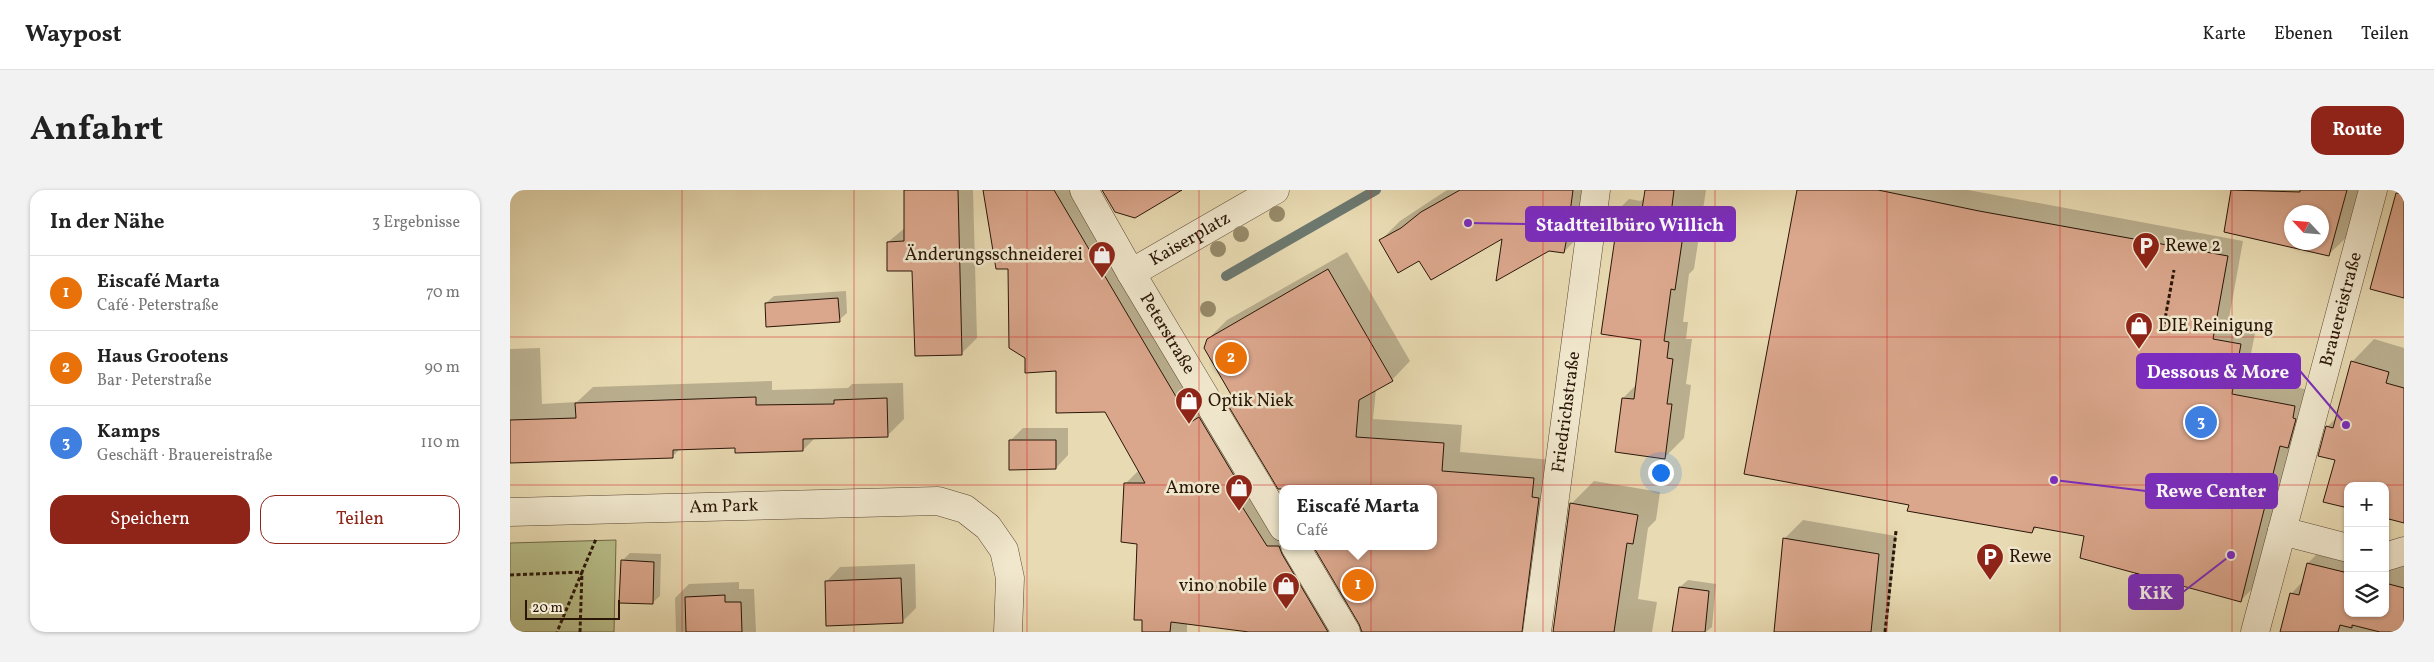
<!DOCTYPE html>
<html lang="de">
<meta charset="utf-8">
<style>
:root{--surface:#fff;--page:#f2f2f2;--text:#222;--muted:#767676;--line:#e0e0e0;--accent:#8f2418}
body{margin:0;font-family:Vollkorn,serif;background:var(--page);color:var(--text)}
.controls{position:absolute;right:15px;bottom:15px;display:grid;overflow:hidden;border-radius:10px;box-shadow:0 1px 4px #0004}
.controls button{width:45px;height:45px;display:grid;place-items:center;padding:0;border:0;border-bottom:1px solid var(--line);background:var(--surface);color:var(--text);font:25px sans-serif}
.compass{position:absolute;left:1774px;top:15px;width:45px;height:45px;border-radius:50%;background:var(--surface);box-shadow:0 1px 4px #0004;rotate:296deg}
.scale{position:absolute;left:15px;bottom:12px;width:95px;box-sizing:border-box;padding-left:5px;border:2px solid #291607;border-top:0;font-size:14px;line-height:18px;white-space:nowrap;color:#291607;-webkit-text-stroke:4px #f0e7cd;paint-order:stroke}
.you{position:absolute;left:1150px;top:282px;width:18px;height:18px;margin:-12px;border:4px solid #fff;border-radius:50%;background:#1a73e8;box-shadow:0 0 0 8px #1a73e833}
.badge{display:grid;place-items:center;width:32px;height:32px;border-radius:50%;background:var(--accent);color:#fff;font-size:16px;font-weight:700}
.pin{position:absolute;translate:-50% -50%;border:2px solid #fff;box-shadow:0 1px 5px #0006}
.popup{position:absolute;left:769px;top:295px;width:158px;height:65px;box-sizing:border-box;display:grid;place-content:center;border-radius:10px;background:var(--surface);filter:drop-shadow(0 1px 4px #0005);font-size:16px;white-space:nowrap;color:var(--muted)}
.popup b{font-size:19px;color:var(--text)}
.popup::after{content:'';position:absolute;left:50%;top:100%;margin-left:-10px;border:10px solid transparent;border-top-color:var(--surface)}
.list{margin:0;padding:0;list-style:none}
h2{display:flex;justify-content:space-between;align-items:center;height:65px;margin:0;padding:0 20px;font-size:21px}
h2 small{font-size:16px;font-weight:400;color:var(--muted)}
.list li{display:grid;grid-template-columns:32px 1fr auto;gap:15px;align-items:center;box-sizing:border-box;height:75px;padding:0 20px;border-top:1px solid var(--line)}
.list b{display:block;font-size:19px;white-space:nowrap}
.list p{margin:0;font-size:16px;white-space:nowrap;color:var(--muted)}
.list em{font-size:16px;font-style:normal;color:var(--muted)}
.actions{display:flex;gap:10px;padding:15px 20px}
.actions a{flex:1;padding:11px 0;border:1px solid var(--accent);border-radius:15px;text-align:center;font-size:18px;color:var(--accent)}
.actions .main{background:var(--accent);color:#fff}
.icon{flex:none;width:28px;height:28px;fill:none;stroke:currentColor;stroke-width:2;stroke-linecap:round;stroke-linejoin:round}
.map{position:relative;flex:none;width:1894px;height:442px;overflow:hidden;border-radius:15px}
header{display:flex;align-items:center;gap:30px;box-sizing:border-box;height:70px;padding:0 25px;background:var(--surface);border-bottom:1px solid var(--line)}
header strong{font-size:24px}
nav{display:flex;gap:28px;margin-inline-start:auto;font-size:18px}
.intro{display:flex;align-items:center;justify-content:space-between;box-sizing:border-box;height:120px;padding:0 30px}
h1{margin:0;font-size:35px}
.button{padding:12px 22px;border-radius:15px;background:var(--accent);color:#fff;font-size:18px;font-weight:700}
main{display:flex;gap:30px;padding:0 30px}
aside{flex:1;background:var(--surface);border-radius:15px;box-shadow:0 1px 4px #0004}
.map>svg:first-child{display:block}
</style>
<header>
<strong>Waypost</strong>
<nav><a>Karte</a><a>Ebenen</a><a>Teilen</a></nav>
</header>
<div class="intro"><h1>Anfahrt</h1><a class="button">Route</a></div>
<main>
<aside>
<h2>In der Nähe<small>3 Ergebnisse</small></h2>
<ul class="list">
<li><span class="badge" style="background:#e8710a">1</span><div><b>Eiscafé Marta</b><p>Café · Peterstraße</p></div><em>70 m</em></li>
<li><span class="badge" style="background:#e8710a">2</span><div><b>Haus Grootens</b><p>Bar · Peterstraße</p></div><em>90 m</em></li>
<li><span class="badge" style="background:#3f7fe0">3</span><div><b>Kamps</b><p>Geschäft · Brauereistraße</p></div><em>110 m</em></li>
</ul>
<div class="actions"><a class="main">Speichern</a><a>Teilen</a></div>
</aside>
<div class="map">
<svg width="1894" height="442" viewBox="0 0 1894 442">
<rect width="100%" height="100%" fill="#e8dab2"/>
<filter id="stains"><feTurbulence type="fractalNoise" baseFrequency=".004" numOctaves="4"/><feColorMatrix values="0 0 0 0 .2 0 0 0 0 .09 0 0 0 0 .02 0 0 0 .5 -.17"/></filter>
<radialGradient id="worn" r=".72"><stop offset=".6" stop-color="#630" stop-opacity="0"/><stop offset="1" stop-color="#630" stop-opacity=".3"/></radialGradient>
<!-- green -->
<path fill="#b8bf8a" stroke="#706a48" d="M106 350 104 442H0V353Z"/>
<!-- shadow -->
<path fill="#0003" fill-rule="evenodd" d="M395 0H463L467 148 451 164 403 79 378 52 396 37Z
M474 0H574L773 319V356L847 438 852 439 923 356V299H773V304L718 212 723 207 698 149 717 130 837 62 900 171 882 190 866 199 863 229 952 235 950 262 1042 270 1019 442H752L677 433V442H633L629 353 615 294 629 280 596 221 547 180 516 168 499 78Z
M937 0H1079L1073 42 1054 62 994 46 910 69 871 50 890 31Z
M1136 0H1196L1184 79 1179 84 1173 132H1178L1176 149H1182L1176 194 1181 195 1174 248 1154 268 1113 208 1127 194 1133 149 1107 40 1099 29 1119 9 1131 11 1135 7Z
M1288 0H1458L1733 51 1718 134 1746 139 1736 188 1800 200 1746 395 1731 410 1576 345 1528 336 1522 342 1400 314Z
M1723 0H1850L1838 46 1819 64 1716 41ZM1782 22H1812V52H1782Z
M1888 0H1894V107L1862 98Z
M336 101 337 123 329 130 256 113 264 106Z
M1864 149 1894 158V330L1875 296 1826 269 1817 237 1827 227 1842 172Z
M30 158 32 214 67 212 83 197 262 191V200L338 198 342 194 393 193 394 229 378 245 305 248 293 260 226 257 170 259 162 267 0 271V159Z
M513 238H558V265L546 278 500 251Z
M1084 291 1150 302 1146 330 1138 338 1128 409 1147 412 1142 442H1052L1061 314Z
M1293 330 1386 346 1377 442H1265L1274 349Z
M1821 350 1838 354V423H1875V363L1894 367V442H1771L1781 404 1793 391 1798 373Z
M120 363 151 364 150 406 142 413 112 371Z
M405 374 406 418 392 432 316 392 330 377Z
M1178 390 1206 394 1202 437 1196 442H1181L1170 397Z
M229 392V399H244L246 442H166L165 408 179 394Z"/>
<g fill="none" stroke-linecap="round" stroke-linejoin="round">
<!-- stream -->
<path stroke="#6c786f" stroke-width="10" d="M716 86 866 0"/>
</g>
<!-- building -->
<path fill="#daa68c" stroke="#291607" fill-rule="evenodd" d="M394 0H448L452 165 405 166 402 81H377V52L394 51Z
M473 0H544L681 232 689 227 732 299H721L757 356H769L772 364 818 442H739L661 432 660 442H632V430H624L627 354 611 352 614 293H635L595 222 546 223V181L515 183V168L499 158 498 79H486Z
M592 0H672L625 28 605 22Z
M950 0H1063L1060 23 1067 24 1064 46 1057 47 1054 63 1039 61 986 91 992 49 921 90 909 71 888 83 869 50 891 38 911 22Z
M1135 0H1164L1161 24 1176 25 1165 100 1161 99 1154 151 1159 152 1157 168 1163 169 1157 214H1162L1155 269 1105 262 1112 208 1124 209 1131 150 1091 144 1106 41 1096 42 1098 28 1116 31V37L1120 39 1123 18 1132 19Z
M1287 0H1368L1469 21 1718 66 1703 149 1731 154 1722 204 1785 216 1783 228 1786 229 1778 258 1770 256 1731 412 1570 368 1574 346 1524 337 1522 343 1397 321 1399 315 1234 284Z
M1721 0 1790 2V0H1837L1819 66 1714 42ZM1782 22H1812V52H1782Z
M1886 3 1894 4V108L1860 99Z
M818 79 883 191 849 210 846 247 934 253 932 281 1024 288 1022 307 1029 308 1012 442H852L849 434 803 356H923V299H768L716 212 723 208 694 158 697 149Z
M328 108 330 132 256 137 255 113Z
M1841 171 1879 182 1876 193 1894 198V333L1875 328V296H1838V318L1813 312 1825 270 1808 266 1816 236 1823 238Z
M246 207V215L324 214V210L377 208 378 247 293 249V261L225 263V258L163 260V268L0 273V230L66 228 65 213Z
M499 250H546V279L499 280Z
M1060 313 1128 325 1123 354 1117 353 1104 442H1043Z
M1273 348 1369 364 1361 442H1264Z
M111 370 144 372 143 414 109 413Z
M1797 373 1838 383V423H1875V393L1894 398V442H1870L1842 435V438L1830 435 1828 442H1770L1780 403 1789 405Z
M391 388 393 433 316 436 315 391Z
M1169 397 1199 401 1195 442H1162Z
M215 405V412H231L232 442H176L175 407Z"/>
<g fill="none" stroke-linecap="round" stroke-linejoin="round">
<defs>
<g id="minor">
<path id="s1" d="M574 0 621 83 773 337"/>
<path id="s2" d="M621 83 765 0"/>
<path id="s3" d="M0 322 428 311 455 319 478 337 494 360 500 388 498 442"/>
<path d="M1772 341 1838 358"/>
<path d="M785 356 836 442"/>
<path d="M1875 367 1894 361"/>
<path id="s4" d="M1027 442 1086 0"/>
<path id="s5" d="M1745 442 1863 0"/>
</g>
</defs>
<!-- minor casing -->
<use href="#minor" stroke="#594732" stroke-width="29"/>
<!-- path -->
<path stroke="#291607" stroke-width="3" stroke-dasharray="4 2.5" stroke-linecap="butt" d="M1653 140 1664 80
M0 385 72 382 47 442
M1625 391 1627 383
M70 442 72 382 86 349
M1375 442 1386 341"/>
<!-- minor -->
<use href="#minor" stroke="#f0e7cd" stroke-width="28"/>
</g>
<!-- trees -->
<g fill="#978a69">
<circle cx="767" cy="24" r="8"/>
<circle cx="731" cy="44" r="8"/>
<circle cx="708" cy="59" r="8"/>
<circle cx="698" cy="119" r="8"/>
</g>
<!-- grid -->
<path fill="none" stroke="#d62828" stroke-width="1" stroke-opacity="0.55" d="M172 0V442M344 0V442M517 0V442M689 0V442M861 0V442M1033 0V442M1205 0V442M1377 0V442M1550 0V442M1722 0V442M0 147H1894M0 295H1894"/>
<!-- icons -->
<defs>
<symbol id="parking-pin" viewBox="-11 -11 22 30"><path d="M0 17L-7.5 6A9.5 9.5 0 1 1 7.5 6Z" fill="#8f2418" stroke="#f0e7cd"/><path d="M-3.5-5.5H1a3.5 3.5 0 0 1 0 7H-1V5.5H-3.5ZM-1-3.4V-.6H.8a1.4 1.4 0 0 0 0-2.8Z" fill="#fff"/></symbol>
<symbol id="shop-pin" viewBox="-11 -11 22 30"><path d="M0 17L-7.5 6A9.5 9.5 0 1 1 7.5 6Z" fill="#8f2418" stroke="#f0e7cd"/><path d="M-5-2.5h2.3a2.7 3.5 0 0 1 5.4 0H5L5.5 6h-11ZM-1.5-2.5h3a1.5 2.3 0 0 0-3 0Z" fill="#fff"/></symbol>
</defs>
<g fill-rule="evenodd">
<use href="#parking-pin" x="1620" y="40" width="32" height="43"/>
<use href="#shop-pin" x="576" y="49" width="32" height="43"/>
<use href="#shop-pin" x="1613" y="120" width="32" height="43"/>
<use href="#shop-pin" x="663" y="195" width="32" height="43"/>
<use href="#shop-pin" x="713" y="282" width="32" height="43"/>
<use href="#parking-pin" x="1464" y="351" width="32" height="43"/>
<use href="#shop-pin" x="760" y="380" width="32" height="43"/>
</g>
<g text-anchor="middle" dominant-baseline="central" stroke-width="5" stroke-linejoin="round" paint-order="stroke">
<!-- street labels -->
<g font-size="18" fill="#291607" stroke="#f0e7cd">
<text stroke="none"><textPath href="#s2" startOffset="68">Kaiserplatz</textPath></text>
<text stroke="none"><textPath href="#s5" startOffset="334">Brauereistraße</textPath></text>
<text stroke="none"><textPath href="#s1" startOffset="166">Peterstraße</textPath></text>
<text stroke="none"><textPath href="#s4" startOffset="222">Friedrichstraße</textPath></text>
<text stroke="none"><textPath href="#s3" startOffset="214">Am Park</textPath></text>
</g>
<!-- poi labels -->
<g font-size="18" fill="#291607" stroke="#f0e7cd" text-anchor="start">
<text x="1655" y="56">Rewe 2</text>
<text x="573" y="65" text-anchor="end">Änderungsschneiderei</text>
<text x="1648" y="136">DIE Reinigung</text>
<text x="698" y="211">Optik Niek</text>
<text x="710" y="298" text-anchor="end">Amore</text>
<text x="1499" y="367">Rewe</text>
<text x="757" y="396" text-anchor="end">vino nobile</text>
</g>
</g>
<!-- callouts -->
<path fill="none" stroke="#7b2cbf" stroke-width="2" d="M958 33L1016 34M1836 235L1790 181M1544 290L1636 301M1721 365L1673 402"/>
<g fill="#7b2cbf" stroke="#f0e7cd" stroke-width="2">
<circle cx="958" cy="33" r="5"/>
<circle cx="1836" cy="235" r="5"/>
<circle cx="1544" cy="290" r="5"/>
<circle cx="1721" cy="365" r="5"/>
</g>
<g fill="#7b2cbf" stroke="#7b2cbf" stroke-width="2">
<rect x="1016" y="17" width="209" height="34" rx="5"/>
<rect x="1627" y="164" width="163" height="34" rx="5"/>
<rect x="1636" y="284" width="131" height="34" rx="5"/>
<rect x="1619" y="385" width="54" height="34" rx="5"/>
</g>
<g font-size="19" text-anchor="middle" font-weight="bold" fill="#fff">
<text x="1120" y="41">Stadtteilbüro Willich</text>
<text x="1708" y="188">Dessous &amp; More</text>
<text x="1701" y="307">Rewe Center</text>
<text x="1646" y="409">KiK</text>
</g>
<rect width="100%" height="100%" filter="url(#stains)"/>
<rect width="100%" height="100%" fill="url(#worn)"/>
</svg>
<div class="controls">
<button>+</button>
<button>−</button>
<button><svg class="icon" aria-label="layers" viewBox="0 0 24 24"><path d="M12 4l9 5-9 5-9-5zM3 14l9 5 9-5"/></svg></button>
</div>
<svg class="compass" viewBox="-18 -18 36 36"><path d="M0-13l5 13h-10z" fill="#e53935"/><path d="M0 13l5-13h-10z" fill="#767676"/></svg>
<div class="scale">20 m</div>
<div class="you"></div>
<div class="pin badge" style="left:848px;top:395px;background:#e8710a">1</div>
<div class="popup"><b>Eiscafé Marta</b>Café</div>
<div class="pin badge" style="left:721px;top:168px;background:#e8710a">2</div>
<div class="pin badge" style="left:1691px;top:232px;background:#3f7fe0">3</div>
</div>
</main>
